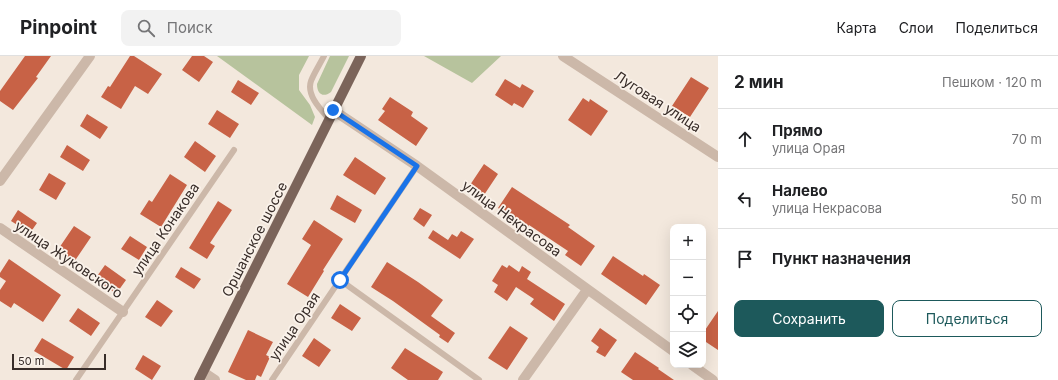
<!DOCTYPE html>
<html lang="ru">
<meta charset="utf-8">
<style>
:root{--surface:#fff;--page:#f2f2f2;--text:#202124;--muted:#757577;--line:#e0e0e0;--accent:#1d595b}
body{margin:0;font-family:Inter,sans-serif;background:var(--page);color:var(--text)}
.controls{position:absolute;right:12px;bottom:12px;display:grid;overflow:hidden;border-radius:8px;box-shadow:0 4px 16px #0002}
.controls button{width:36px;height:36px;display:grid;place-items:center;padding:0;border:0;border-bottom:1px solid var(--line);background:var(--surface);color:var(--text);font:20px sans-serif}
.scale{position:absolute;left:12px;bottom:10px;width:94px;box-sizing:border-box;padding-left:4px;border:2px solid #382d29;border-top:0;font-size:11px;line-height:14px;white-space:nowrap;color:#382d29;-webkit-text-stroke:3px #faf2ea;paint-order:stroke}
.stop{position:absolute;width:12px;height:12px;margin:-9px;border:3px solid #1a73e8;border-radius:50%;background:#fff}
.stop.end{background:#1a73e8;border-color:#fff;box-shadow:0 1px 4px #0008}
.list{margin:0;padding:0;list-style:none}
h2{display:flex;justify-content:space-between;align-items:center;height:52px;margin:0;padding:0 16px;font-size:17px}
h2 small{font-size:13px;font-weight:400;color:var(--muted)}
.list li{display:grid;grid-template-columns:26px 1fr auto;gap:12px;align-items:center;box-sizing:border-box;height:60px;padding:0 16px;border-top:1px solid var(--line)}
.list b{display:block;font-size:15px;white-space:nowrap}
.list p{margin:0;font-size:13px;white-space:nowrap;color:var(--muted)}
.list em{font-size:13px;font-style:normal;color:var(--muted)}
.actions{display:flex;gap:8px;padding:12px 16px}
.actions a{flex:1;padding:9px 0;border:1px solid var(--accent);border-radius:8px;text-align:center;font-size:14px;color:var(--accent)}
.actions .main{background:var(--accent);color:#fff}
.icon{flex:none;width:22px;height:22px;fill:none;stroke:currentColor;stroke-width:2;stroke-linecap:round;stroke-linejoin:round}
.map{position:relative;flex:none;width:718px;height:324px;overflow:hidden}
header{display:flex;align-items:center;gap:24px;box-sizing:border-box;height:56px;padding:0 20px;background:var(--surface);border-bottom:1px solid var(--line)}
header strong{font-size:19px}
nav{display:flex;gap:22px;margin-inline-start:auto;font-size:14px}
.search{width:280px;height:36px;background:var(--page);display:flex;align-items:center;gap:10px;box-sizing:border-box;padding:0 14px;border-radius:8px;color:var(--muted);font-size:15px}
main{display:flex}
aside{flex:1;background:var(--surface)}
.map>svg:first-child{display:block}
</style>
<header>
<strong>Pinpoint</strong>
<div class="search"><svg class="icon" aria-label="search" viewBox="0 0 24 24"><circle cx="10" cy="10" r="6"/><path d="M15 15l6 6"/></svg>Поиск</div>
<nav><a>Карта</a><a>Слои</a><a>Поделиться</a></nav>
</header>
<main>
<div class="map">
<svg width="718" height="324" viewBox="0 0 718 324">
<rect width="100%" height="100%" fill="#f3e8dd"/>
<!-- green -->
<path fill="#b7c39d" d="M217 0H309L299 19V34L310 49 315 61 312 69Z
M330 0H349L331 36C323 42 317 38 317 28Z
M424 0H501L472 27Z"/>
<!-- building -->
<path fill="#c86246" d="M25 0H51L36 21 38 22 13 54 0 45V35Z
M130 0H134L162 18 148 38 135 30 121 53 101 41 108 30 110 31Z
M192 0H204L213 6 199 26 182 14Z
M691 21 709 32 690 61 672 50Z
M505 23 520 32 522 28 534 35 523 52 514 47 512 50 495 39Z
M238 24 259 37 251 49 231 36Z
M390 41 413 56 411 60 428 72 416 90 378 64 385 55 382 53Z
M583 42 589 46 590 43 608 55 591 80 568 64Z
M217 54 239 68 230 82 208 68Z
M87 58 108 71 100 83 80 70Z
M195 85 216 100 205 116 184 101Z
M67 89 90 104 83 115 60 101Z
M355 101 386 122 375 139 343 119Z
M484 108 498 118 484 139 470 129Z
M49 117 66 127 56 144 39 134Z
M170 118 187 129 161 171 140 158 149 144 152 146Z
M512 131 570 169 568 171 595 190 581 210 565 199 568 195 529 169 527 172 498 152Z
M337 139 362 154 355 167 330 153Z
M218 145 232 154 210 187 215 190 207 203 189 192Z
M420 152 432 159 424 171 413 163Z
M18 154 37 167 30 177 11 165Z
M314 164 343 183 323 214 324 215 308 241 287 228 311 189 302 183Z
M74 170 91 181 74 206 57 195Z
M433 174 448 184 452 178 457 181 461 175 474 183 460 203 428 182Z
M130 180 147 191 139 204 121 193Z
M613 200 643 220 644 218 660 229 646 249 601 218Z
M9 203 61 239 43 266 14 247 11 252 0 245V234L6 225 0 221V217Z
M387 206 418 226 443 244 431 260 455 277 448 287 439 281 440 279 393 245 371 231Z
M105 209 126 224 116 238 95 223Z
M502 209 507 212 509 209 519 216 522 210 531 216 527 223 565 248 554 265 530 248 534 243 516 231 507 245 494 236 498 229 492 225Z
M181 211 201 223 194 233 175 221Z
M157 244 173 255 161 271 145 261Z
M340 248 361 262 352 275 331 262Z
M78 252 100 267 91 280 69 265Z
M718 255V294L703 284V277Z
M510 270 528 282 507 314 488 302Z
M600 272 617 284 605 301 596 296 599 291 591 285Z
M248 274 273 286 266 299 270 301 261 321 257 319 255 324H246L228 316Z
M42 282 74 301 66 314 34 295Z
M314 282 331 294 319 311 302 300Z
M405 292 443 316 438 324H408L391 312Z
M635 296 659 312 658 313 674 324H633L621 316Z
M143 299 161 310 152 324 135 313Z"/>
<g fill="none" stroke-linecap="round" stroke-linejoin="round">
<!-- service -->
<path stroke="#ccb8a9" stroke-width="6" d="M324 0C320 8 314 17 311 25 306 39 321 54 329 63
M340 224 479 324
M76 324 234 94
M272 324 417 110"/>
<!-- minor -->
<path stroke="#ccb8a9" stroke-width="10" d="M563 0 718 101
M333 54 417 110 673 295
M0 125 90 0
M0 172 123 256
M692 309 713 324
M203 316 215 324
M523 324 587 234"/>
<!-- primary -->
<path stroke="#7b645a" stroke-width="10" d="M199 324 361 0"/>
</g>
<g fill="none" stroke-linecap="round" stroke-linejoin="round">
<!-- route -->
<path stroke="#1a73e8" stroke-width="5" d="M333 54 417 110 340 224"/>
</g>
<g text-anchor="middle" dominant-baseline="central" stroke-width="3.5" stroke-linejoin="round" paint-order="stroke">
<!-- street labels -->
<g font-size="14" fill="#382d29" stroke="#faf2ea">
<text transform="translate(658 45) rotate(33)">Луговая улица</text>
<text transform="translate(512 162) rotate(36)">улица Некрасова</text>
<text transform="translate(165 173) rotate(-56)">улица Конакова</text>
<text transform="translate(254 183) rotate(-63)">Оршанское шоссе</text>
<text transform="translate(69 203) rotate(34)">улица Жуковского</text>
<text transform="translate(294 270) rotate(-56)">улица Орая</text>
</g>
</g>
</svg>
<div class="controls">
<button>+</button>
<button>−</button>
<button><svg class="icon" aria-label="locate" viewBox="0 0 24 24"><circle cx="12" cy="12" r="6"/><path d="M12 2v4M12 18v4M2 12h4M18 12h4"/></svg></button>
<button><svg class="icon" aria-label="layers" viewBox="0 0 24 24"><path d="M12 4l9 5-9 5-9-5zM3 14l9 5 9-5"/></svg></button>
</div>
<div class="scale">50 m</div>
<div class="stop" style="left:340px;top:224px"></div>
<div class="stop end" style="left:333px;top:54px"></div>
</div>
<aside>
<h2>2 мин<small>Пешком · 120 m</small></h2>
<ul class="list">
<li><svg class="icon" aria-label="ahead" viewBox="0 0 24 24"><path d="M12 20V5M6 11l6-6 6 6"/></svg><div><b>Прямо</b><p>улица Орая</p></div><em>70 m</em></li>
<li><svg class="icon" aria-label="left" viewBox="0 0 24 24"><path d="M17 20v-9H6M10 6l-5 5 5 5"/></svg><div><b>Налево</b><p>улица Некрасова</p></div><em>50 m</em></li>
<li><svg class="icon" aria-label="arrive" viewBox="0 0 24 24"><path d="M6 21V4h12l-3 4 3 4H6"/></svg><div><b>Пункт назначения</b></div></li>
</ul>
<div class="actions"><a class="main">Сохранить</a><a>Поделиться</a></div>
</aside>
</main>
